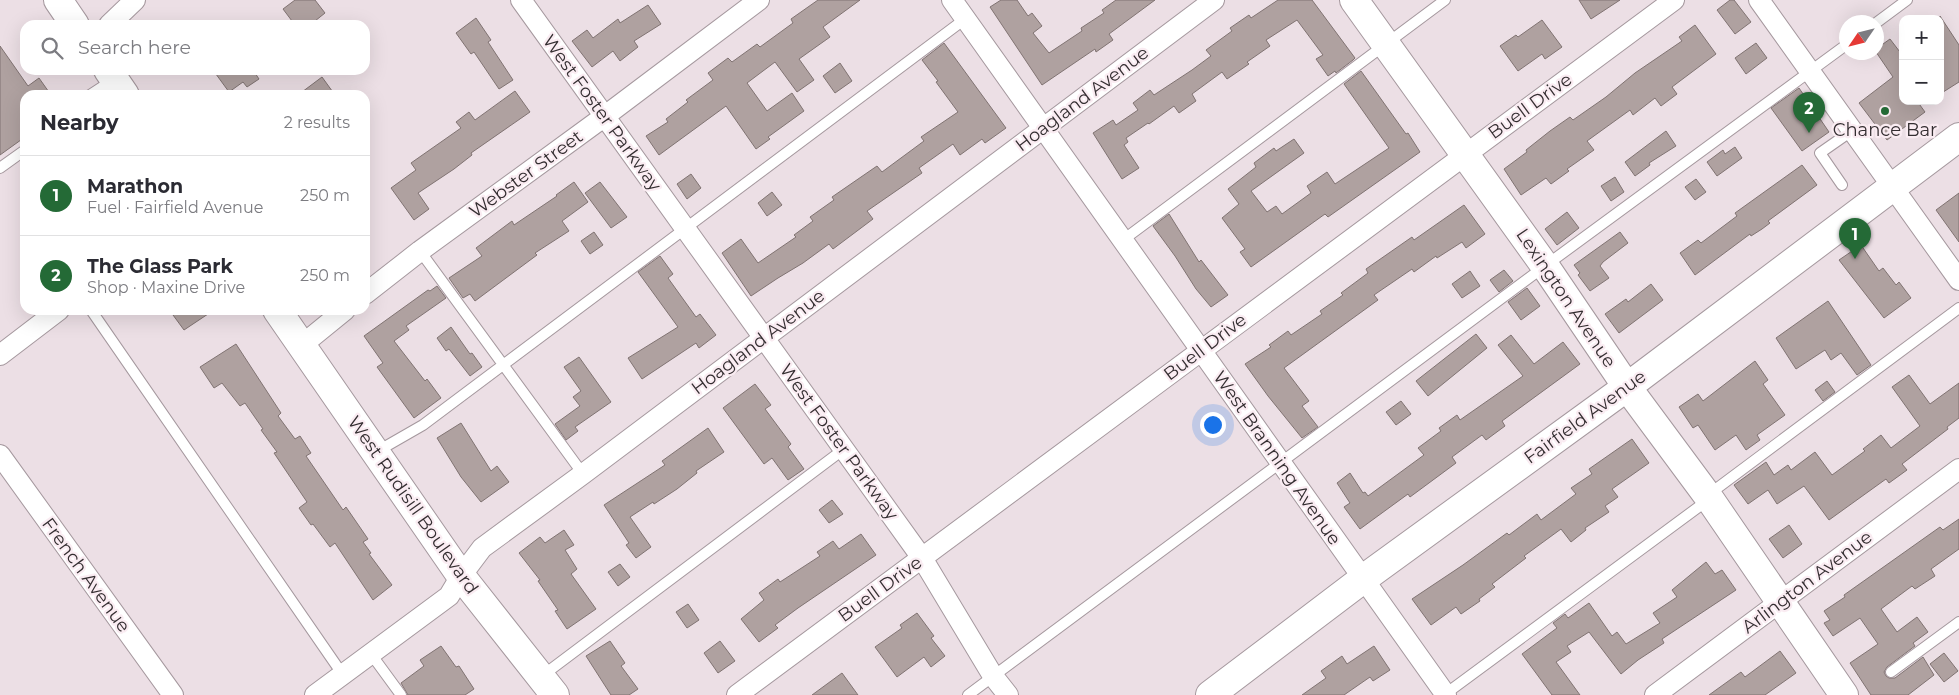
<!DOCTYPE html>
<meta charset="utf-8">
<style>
:root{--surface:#fff;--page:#f2f2f3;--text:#2b2b33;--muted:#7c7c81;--line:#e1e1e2;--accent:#246a36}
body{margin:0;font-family:Montserrat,sans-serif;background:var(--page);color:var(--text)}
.controls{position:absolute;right:15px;top:15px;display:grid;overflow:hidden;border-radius:10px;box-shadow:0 5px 20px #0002}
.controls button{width:45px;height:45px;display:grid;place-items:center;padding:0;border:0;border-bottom:1px solid var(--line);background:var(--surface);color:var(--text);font:25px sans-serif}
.compass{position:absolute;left:1839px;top:15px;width:45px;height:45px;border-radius:50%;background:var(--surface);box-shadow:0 5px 20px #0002;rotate:235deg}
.you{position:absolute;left:1212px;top:424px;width:18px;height:18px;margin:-12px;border:4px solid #fff;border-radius:50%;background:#1a73e8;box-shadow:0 0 0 8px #1a73e833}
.badge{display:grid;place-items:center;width:32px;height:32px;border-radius:50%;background:var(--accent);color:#fff;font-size:16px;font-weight:700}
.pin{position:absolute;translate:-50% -41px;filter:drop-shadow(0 1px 2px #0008)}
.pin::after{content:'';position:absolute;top:26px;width:18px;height:15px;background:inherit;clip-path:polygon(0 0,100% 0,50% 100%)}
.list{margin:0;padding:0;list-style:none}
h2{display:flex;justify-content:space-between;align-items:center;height:65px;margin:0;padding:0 20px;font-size:21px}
h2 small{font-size:16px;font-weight:400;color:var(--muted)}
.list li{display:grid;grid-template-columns:32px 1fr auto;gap:15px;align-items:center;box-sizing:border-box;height:80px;padding:0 20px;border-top:1px solid var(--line)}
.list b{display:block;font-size:19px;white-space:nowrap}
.list p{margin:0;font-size:16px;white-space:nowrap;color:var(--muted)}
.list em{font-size:16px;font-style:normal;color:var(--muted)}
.icon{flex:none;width:28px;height:28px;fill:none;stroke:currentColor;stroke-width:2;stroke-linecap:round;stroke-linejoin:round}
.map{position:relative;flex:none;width:1959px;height:695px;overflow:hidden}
.search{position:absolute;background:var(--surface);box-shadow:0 5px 20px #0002;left:20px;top:20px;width:350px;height:55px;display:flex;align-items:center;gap:12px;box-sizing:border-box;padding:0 18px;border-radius:15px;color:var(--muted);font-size:19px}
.panel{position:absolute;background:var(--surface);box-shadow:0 5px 20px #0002;left:20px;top:90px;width:350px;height:225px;border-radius:15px}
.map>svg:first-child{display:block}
</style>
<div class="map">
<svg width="1959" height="695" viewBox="0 0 1959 695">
<rect width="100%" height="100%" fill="#ecdfe5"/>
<!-- building -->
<path fill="#afa1a0" stroke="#807372" d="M295 0H315L325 13 310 25H295L283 9Z
M818 0H860L823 27 830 37 799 59 814 80 797 92 775 62 747 83 767 111 792 93 804 111 768 137 770 139 756 149 726 106 659 155 646 136 668 122 666 119 688 102 686 100 713 80 708 73 728 58 732 62 757 44 760 47 793 23 791 19Z
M1001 0H1017L1028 16 1032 13 1042 26 1033 33 1049 53 1082 31 1081 28 1104 13 1102 10 1116 0H1155L1109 34 1113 40 1096 52 1095 49 1042 85 990 7Z
M1278 0H1312L1355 58 1353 60 1336 73 1335 71 1328 76 1316 59 1323 55 1297 20 1266 40 1270 46 1247 62 1249 64 1227 79 1222 72 1192 94 1196 101 1179 113 1174 106 1149 124 1148 123 1126 138 1128 142 1124 145 1139 168 1122 179 1093 133 1113 120 1116 125 1138 110 1133 103 1150 90 1154 95 1192 70 1211 56 1206 50 1232 31 1230 28 1249 15 1251 18Z
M1579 0H1620L1591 19Z
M1730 0H1734L1751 22 1735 34 1717 10Z
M648 5 661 24 634 41 638 47 620 61 613 51 592 67 572 41 587 30 593 38 618 19 620 23Z
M1940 16 1959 45V82L1940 94Z
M476 18 491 40 488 42 513 80 499 89 474 52 471 54 456 33Z
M1542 20 1562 47 1545 59 1542 54 1518 71 1500 46 1516 35 1518 37Z
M1695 25 1716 54 1672 87 1677 94 1661 106 1655 98 1633 115 1630 110 1587 141 1594 150 1567 169 1569 171 1551 184 1546 178 1521 195 1504 169 1527 152 1526 150 1550 131 1570 117 1573 120 1606 97 1635 73 1682 41 1679 37Z
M1890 39 1903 56V101H1917L1925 112 1887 140 1859 103 1893 77 1876 52V49Z
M944 43 1006 128 985 143 982 139 960 155 953 144 919 168 922 173 867 211 873 219 833 249 829 244 803 263 778 278 751 296 722 253 741 239 758 263 796 237 794 235 813 221 810 217 834 200 832 197 877 166 882 172 924 141 921 137 958 112 936 82 938 81 922 60Z
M1756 43 1767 58 1746 74 1735 58Z
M0 46 28 86 39 78 51 95H25V137L0 155Z
M840 63 852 81 835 93 823 76Z
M213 70H259L255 73 259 79 247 87 243 82 229 92Z
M1361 71 1406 134 1408 133 1420 152 1328 217 1325 214 1251 267 1240 252 1245 249 1222 218 1239 204 1228 189 1256 167 1254 163 1274 148 1276 151 1294 139 1304 153 1251 191 1267 212 1276 206 1282 214 1311 193 1307 186 1327 172 1335 184 1389 148 1344 84Z
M322 77 335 95H298Z
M1799 88 1829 132 1802 151 1771 108Z
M515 91 530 112 471 153 472 155 454 169 418 193 429 209 414 220 391 188 416 170 411 163 461 128 456 122 469 112 475 120Z
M1666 131 1676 146 1649 163 1650 165 1635 176 1625 162Z
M1735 147 1742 158 1717 176 1707 162 1723 150 1725 154Z
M1802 165 1817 185 1768 221 1770 223 1762 229 1751 236 1750 234 1695 275 1680 253 1698 240 1701 243 1737 216 1735 213Z
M691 174 701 188 687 199 677 184Z
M1615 177 1624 192 1611 201 1601 186Z
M1696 179 1706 192 1695 200 1685 187Z
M574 182 588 202 562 221 569 231 535 253 537 255 475 301 470 294 463 298 449 278 482 256 476 248 512 221 514 225 557 196 556 195Z
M600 182 627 217 611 228 585 193Z
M772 192 782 205 767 216 758 203Z
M1959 193V242L1936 210Z
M1464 205 1485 234 1466 248 1462 242 1437 258 1436 256 1414 272 1412 269 1374 295 1378 300 1284 368 1309 401 1302 406 1318 427 1302 438 1268 396 1245 364 1271 347 1269 345 1288 331 1291 335 1322 314 1320 311 1343 295 1341 293 1368 273 1366 269 1412 237 1414 240Z
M1567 212 1579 228 1557 245 1545 229Z
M1169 214 1199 262 1201 260 1228 295 1211 307 1196 289 1175 256 1153 226Z
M594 232 603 245 590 254 581 241Z
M1620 232 1628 243 1603 262 1600 266 1609 278 1590 291 1578 275 1580 273 1574 265Z
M1861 245 1879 271 1883 268 1896 285 1899 282 1911 298 1884 318 1839 260Z
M660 256 673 274 668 278 696 317 700 314 716 335 699 348 696 343 642 379 628 358 678 327 638 272Z
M1504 270 1513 281 1499 292 1490 280Z
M1470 271 1480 286 1462 298 1452 284Z
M1651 284 1663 300 1619 333 1605 314 1626 299 1628 302Z
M437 286 446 298 406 326 409 330 394 341 425 381 427 379 441 398 414 418 377 367 383 363 364 336 428 290 430 291Z
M1527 288 1540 306 1521 320 1508 302Z
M1828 301 1871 365 1857 375 1841 353 1831 360 1825 350 1796 369 1776 338Z
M180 310H214L184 330 173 315Z
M451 327 470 354 472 353 482 367 470 376 449 349 446 351 437 338Z
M1476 334 1487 348 1428 396 1416 381Z
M1511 335 1534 364 1563 342 1580 364 1502 421 1505 426 1486 440 1482 435 1452 457 1456 463 1410 497 1408 494 1360 529 1344 507 1350 503 1337 483 1350 473 1363 493 1365 492 1368 496 1424 455 1418 448 1441 431 1439 428 1457 415 1460 420 1523 376 1498 345Z
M236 344 281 413 278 416 295 439 300 436 311 453 306 456 343 510 346 507 368 539 363 542 371 553 369 554 392 585 373 600 335 543 330 547 313 524 311 525 299 508 307 502 274 453 277 452 261 430 263 429 245 403 240 406 222 383 214 388 200 367Z
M579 357 611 402 575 427 578 431 566 440 555 424 580 406 573 397 581 391 564 367Z
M1755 361 1768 380 1763 384 1785 415 1757 435 1760 440 1746 450 1736 435 1715 450 1698 425 1693 428 1679 407 1698 394 1703 401Z
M1909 375 1930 404 1959 383V418L1947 427 1948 429 1902 464 1907 470 1889 483 1886 479 1829 520 1804 486 1777 504 1768 490 1748 504 1734 485 1766 462 1774 475 1788 465 1791 470 1815 452 1832 475 1865 451 1863 449 1881 435 1891 448 1920 426 1892 387Z
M1827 381 1835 392 1823 401 1815 390Z
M755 384 771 405 765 409 791 444 788 447 804 469 788 480 772 458 764 464 723 408Z
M1401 401 1411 414 1396 425 1386 412Z
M461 423 491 471 497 466 509 482 481 502 461 477 437 438Z
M708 428 724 452 696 471 697 473 677 489 654 504 653 502 630 517 651 547 636 558 626 545 629 543 604 505 665 465 662 461Z
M1632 439 1649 463 1612 489 1618 497 1605 506 1609 512 1585 528 1586 530 1571 542 1561 529 1524 556 1526 558 1492 584 1495 587 1479 599 1480 601 1461 614 1456 607 1431 625 1412 599 1463 565 1507 533 1509 535 1537 514 1541 520 1576 494 1571 488 1592 474 1589 469Z
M832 500 843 514 829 523 819 510Z
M1959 519V549L1931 569 1935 576 1915 589 1912 586 1881 609 1897 632 1917 617 1928 632 1913 643 1915 646 1887 667 1884 672 1886 676 1889 678H1895L1923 657 1934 675 1908 695H1871L1850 663 1878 644 1860 618 1833 636 1824 623 1830 620 1824 611 1845 597 1844 595 1940 527 1943 530Z
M1789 525 1802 544 1783 558 1769 539Z
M564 530 574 545 565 550 577 569 571 574 596 609 567 629 555 611 558 610 538 581 540 580 519 553 540 537 545 543Z
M861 534 876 555 798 608 775 625 778 628 759 642 741 619 764 600 759 593 778 579 780 582 820 556 817 552 833 541 839 549Z
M1706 562 1715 574 1722 570 1736 590 1662 639 1664 643 1638 660 1621 674 1589 632 1567 646 1571 652 1556 662 1580 695H1552L1522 654 1557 628 1553 623 1565 614 1568 618 1589 603 1612 636 1617 632 1626 644 1660 623 1653 613 1677 597 1672 590Z
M620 564 630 577 618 586 608 572Z
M688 604 699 620 687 628 676 612Z
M917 613 934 636 931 638 945 656 931 667 924 657 897 677 875 647 902 628 900 625Z
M610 641 625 663 621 666 638 689 629 695H611L586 656Z
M720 641 735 661 718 673 704 653Z
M441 646 456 667 459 666 474 689 465 695H408L401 683 424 666 420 660Z
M1374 646 1390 670 1373 681 1370 677 1344 695H1302L1326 678 1321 671 1342 656 1347 664Z
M1780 651 1796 673 1765 695H1709L1741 672 1745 677Z
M1944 653 1958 671 1944 682 1930 664Z
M842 673 858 695H812Z"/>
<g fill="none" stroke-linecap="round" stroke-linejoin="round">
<defs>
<path id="lane" d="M1876 23 1907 0
M90 95 113 80
M0 168 25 150
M1842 185 1820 153 1853 130
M1123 240 1445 0
M420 251 583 474
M91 310 343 675
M376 452 423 425 965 19
M1708 495 1959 308
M371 654 401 695
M1891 672 1959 622
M542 676 844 449
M968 695 1545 266 1846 45
M1444 695 1708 500"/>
<path id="street" d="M521 0 922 558 993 676 1008 695
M952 0 1446 695
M1759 0 1959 280
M109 25 135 0
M365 294 420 251 605 116 759 0
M302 345 345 310
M0 355 59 310
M0 455 173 695
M315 695 449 596 461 576 482 548 583 474 1214 0
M737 695 1674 0
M1655 695 1959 469"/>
<path id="secondary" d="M58 0 75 25
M1354 0 1545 266 1627 387 1707 495 1844 695
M108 70 125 95
M277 310 461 576 555 695
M1210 695 1363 579 1627 387 1959 137"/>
</defs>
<!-- lane casing -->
<use href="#lane" stroke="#a5989e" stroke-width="12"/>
<!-- street casing -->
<use href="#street" stroke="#a5989e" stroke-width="22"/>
<!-- secondary casing -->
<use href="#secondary" stroke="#a5989e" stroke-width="30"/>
<!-- lane -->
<use href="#lane" stroke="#fff" stroke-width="10"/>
<!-- street -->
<use href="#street" stroke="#fff" stroke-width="20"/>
<!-- secondary -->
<use href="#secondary" stroke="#fff" stroke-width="28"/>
</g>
<!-- markers -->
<circle fill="#246a36" stroke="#faecf2" stroke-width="2" cx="1885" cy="111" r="5"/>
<g text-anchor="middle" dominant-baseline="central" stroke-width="4.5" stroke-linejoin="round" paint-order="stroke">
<!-- street labels -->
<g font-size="18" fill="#342e31" stroke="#faecf2">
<text transform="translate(1082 99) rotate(-37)">Hoagland Avenue</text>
<text transform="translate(1530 106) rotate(-36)">Buell Drive</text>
<text transform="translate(602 113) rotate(54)">West Foster Parkway</text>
<text transform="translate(526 174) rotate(-36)">Webster Street</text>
<text transform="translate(1566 298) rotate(56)">Lexington Avenue</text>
<text transform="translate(758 342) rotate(-37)">Hoagland Avenue</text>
<text transform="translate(1205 347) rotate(-37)">Buell Drive</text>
<text transform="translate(1585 417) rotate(-36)">Fairfield Avenue</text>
<text transform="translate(839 442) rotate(54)">West Foster Parkway</text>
<text transform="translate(1277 458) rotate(55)">West Branning Avenue</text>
<text transform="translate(413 505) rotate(55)">West Rudisill Boulevard</text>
<text transform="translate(86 575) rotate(54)">French Avenue</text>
<text transform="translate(1807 582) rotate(-37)">Arlington Avenue</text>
<text transform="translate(880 589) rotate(-36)">Buell Drive</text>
</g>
<!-- poi labels -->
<g font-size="18" fill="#342e31" stroke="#faecf2">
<text x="1885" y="130">Chance Bar</text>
</g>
</g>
</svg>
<div class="controls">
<button>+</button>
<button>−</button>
</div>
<svg class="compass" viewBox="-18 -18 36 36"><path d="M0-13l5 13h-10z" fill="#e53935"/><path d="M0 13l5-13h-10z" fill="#7c7c81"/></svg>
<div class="you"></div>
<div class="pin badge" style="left:1855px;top:259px">1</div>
<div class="pin badge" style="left:1809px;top:133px">2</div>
<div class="search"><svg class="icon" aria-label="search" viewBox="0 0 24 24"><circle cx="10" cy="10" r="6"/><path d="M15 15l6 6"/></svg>Search here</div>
<section class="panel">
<h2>Nearby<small>2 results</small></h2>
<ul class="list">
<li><span class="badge">1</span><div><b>Marathon</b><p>Fuel · Fairfield Avenue</p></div><em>250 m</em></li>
<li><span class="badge">2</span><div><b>The Glass Park</b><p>Shop · Maxine Drive</p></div><em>250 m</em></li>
</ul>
</section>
</div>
